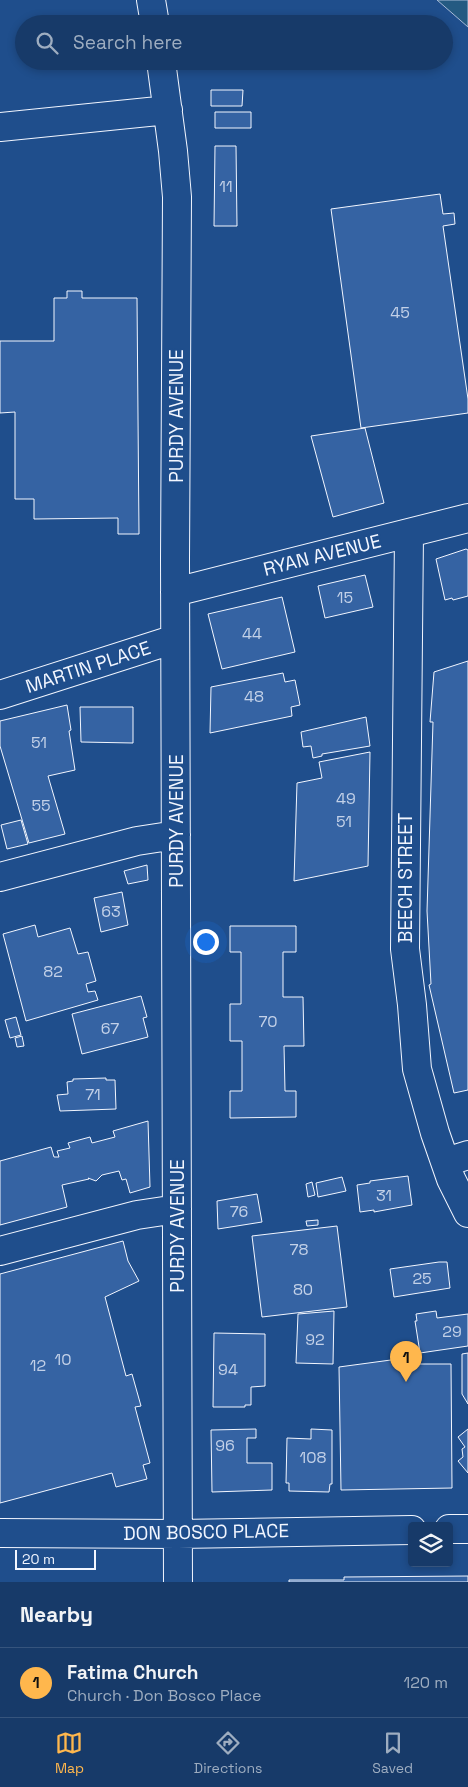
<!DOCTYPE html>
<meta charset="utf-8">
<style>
:root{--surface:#173a69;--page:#20416f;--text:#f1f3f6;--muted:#9eadc0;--line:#36547d;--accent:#ffb74d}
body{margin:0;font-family:"Space Grotesk",sans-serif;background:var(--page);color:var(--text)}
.controls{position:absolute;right:15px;bottom:15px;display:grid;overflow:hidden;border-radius:5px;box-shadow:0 2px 8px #0003}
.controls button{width:45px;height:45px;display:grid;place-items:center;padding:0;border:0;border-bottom:1px solid var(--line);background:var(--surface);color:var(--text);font:25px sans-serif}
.scale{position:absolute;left:15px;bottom:12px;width:81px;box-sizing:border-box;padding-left:5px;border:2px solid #f2f6ff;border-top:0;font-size:14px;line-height:18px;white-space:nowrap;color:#f2f6ff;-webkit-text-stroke:4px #1f4e8c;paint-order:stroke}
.you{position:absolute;left:205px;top:941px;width:18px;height:18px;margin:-12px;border:4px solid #fff;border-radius:50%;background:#1a73e8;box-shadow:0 0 0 8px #1a73e833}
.badge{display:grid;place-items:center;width:32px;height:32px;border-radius:50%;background:var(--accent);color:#111;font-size:16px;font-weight:700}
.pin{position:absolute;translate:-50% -41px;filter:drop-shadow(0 1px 2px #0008)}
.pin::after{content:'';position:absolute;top:26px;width:18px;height:15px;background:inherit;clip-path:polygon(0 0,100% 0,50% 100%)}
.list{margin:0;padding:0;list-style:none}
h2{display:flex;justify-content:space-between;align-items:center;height:65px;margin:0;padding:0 20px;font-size:21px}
h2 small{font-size:16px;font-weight:400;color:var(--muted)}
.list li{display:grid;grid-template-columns:32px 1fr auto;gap:15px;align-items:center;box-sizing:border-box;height:70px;padding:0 20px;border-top:1px solid var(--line)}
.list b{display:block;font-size:19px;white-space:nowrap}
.list p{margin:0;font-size:16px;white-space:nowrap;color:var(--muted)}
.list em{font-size:16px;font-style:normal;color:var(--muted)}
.icon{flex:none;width:28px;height:28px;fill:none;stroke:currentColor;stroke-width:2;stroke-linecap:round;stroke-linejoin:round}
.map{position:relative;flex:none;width:468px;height:1582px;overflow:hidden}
.search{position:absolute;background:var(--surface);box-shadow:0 2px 8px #0003;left:15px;right:15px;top:15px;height:55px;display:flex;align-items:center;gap:12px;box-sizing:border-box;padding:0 18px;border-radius:28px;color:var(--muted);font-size:19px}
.sheet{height:135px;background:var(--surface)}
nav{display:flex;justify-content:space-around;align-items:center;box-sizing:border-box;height:70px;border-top:1px solid var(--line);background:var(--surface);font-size:14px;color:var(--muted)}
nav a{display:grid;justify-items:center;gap:2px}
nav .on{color:var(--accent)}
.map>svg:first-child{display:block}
</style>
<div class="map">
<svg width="468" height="1582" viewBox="0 0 468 1582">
<rect width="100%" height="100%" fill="#1f4e8c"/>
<!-- green -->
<path fill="#245a82" stroke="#a8bbd7" d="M437 0H468V27Z"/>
<!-- building -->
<path fill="#3563a3" stroke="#f2f6ff" d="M211 90H243L242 106H211Z
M215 112H251V128H215Z
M215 146H236L237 226H214Z
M440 194 443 214 454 213 455 224 443 226 468 399V413L361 428 331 209Z
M67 291H82V298H137L139 534H118V518L34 519V499H15V412L0 413V341H54V298H67Z
M365 428 384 503 333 517 311 436Z
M466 549 468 550V596L453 600 452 598 445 600 436 559Z
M365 575 373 607 325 618 318 586Z
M282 597 295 652 222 669 208 614Z
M468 661V1090L454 1093 429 985 431 984 427 911 433 722H430L434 672Z
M283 673 285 682 295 680 300 705 291 707 292 716 210 733 211 687Z
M67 705 71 730 69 731 75 770 48 776 65 834 29 843 0 746V721Z
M80 707H133V743L81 742Z
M366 717 370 746 322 754V756L313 758 311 746 303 747 301 732Z
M370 752 368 866 294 881 297 783 322 778 319 762Z
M21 820 28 844 7 849 1 825Z
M147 865 148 880 128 884 124 871Z
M122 892 128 925 101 932 94 898Z
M35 925 38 937 70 928 78 954 88 952 96 981 86 984 88 992 95 991 98 1000 26 1021 3 934Z
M230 926H296V952H283V997H303L304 1046H284L285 1091H296V1117L230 1118V1091H242V1041H230V1004H241V952H230Z
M141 996 147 1017 143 1018 148 1037 82 1054 72 1014Z
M16 1017 21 1035 10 1038 5 1020Z
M22 1036 24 1046 17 1047 15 1038Z
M106 1078V1080H115L116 1109 60 1111 57 1095 68 1094 67 1082 73 1081V1079Z
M148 1121 150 1187 130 1193 126 1179 122 1180 119 1171 102 1175 96 1181 88 1178 89 1179 62 1185 67 1207 0 1225V1161L51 1147 54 1157H59L57 1151 70 1148 68 1143 90 1137 92 1143 115 1137 113 1131Z
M408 1176 412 1205 374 1212V1210L360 1212 357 1185 370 1183V1181Z
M342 1177 346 1191 318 1197 316 1183Z
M312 1182 315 1195 308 1197 306 1184Z
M257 1194 262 1222 218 1229 217 1201Z
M318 1220V1225L307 1226 306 1221Z
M337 1226 347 1307 262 1317 252 1236Z
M123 1241 128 1261 139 1281 105 1297 126 1376 132 1374 141 1406 135 1407 150 1463 143 1465 147 1479 116 1487 112 1473 0 1503V1274Z
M439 1262H447L450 1288 394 1297 390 1269Z
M334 1311 333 1364 296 1363 298 1314Z
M436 1311 437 1318 468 1314V1346L420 1353 415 1321H417L416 1314Z
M214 1333 265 1334V1386L251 1387V1405H245V1407H213Z
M468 1353V1404L462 1394V1354Z
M413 1357 412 1364H451L452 1488 341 1490 339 1367Z
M256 1429V1438H247V1463H272V1490L212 1492 211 1430Z
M311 1429 332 1430V1484H330L329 1492 289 1491V1483H286L287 1438 311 1439Z
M468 1429V1473L458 1461 463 1457 462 1449 465 1447 458 1437Z
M468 1576V1582H289V1580H344V1577Z"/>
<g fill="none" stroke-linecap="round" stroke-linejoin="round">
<defs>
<path id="minor" d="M151 0 155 24
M161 61 173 151 177 197 175 560 178 1582
M0 127 168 110
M409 533 405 949 412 1005 417 1069 435 1133 451 1179 468 1213
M175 592 468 518
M0 695 175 639
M0 877 137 841 176 835
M446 1162 468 1155
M0 1251 137 1215 177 1209
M449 1529H468
M0 1533 178 1534 412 1530"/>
</defs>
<!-- minor casing -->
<use href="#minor" stroke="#f2f6ff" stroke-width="30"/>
<!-- minor -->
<use href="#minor" stroke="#1f4e8c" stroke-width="28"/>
</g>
<g text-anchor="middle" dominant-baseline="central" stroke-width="4" stroke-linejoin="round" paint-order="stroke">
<!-- number labels -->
<g font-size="16" fill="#c3d1e8">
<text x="226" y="186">11</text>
<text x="400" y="312">45</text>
<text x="345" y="597">15</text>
<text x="252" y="633">44</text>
<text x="254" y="696">48</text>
<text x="39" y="742">51</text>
<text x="346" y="798">49</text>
<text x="41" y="805">55</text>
<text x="344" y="821">51</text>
<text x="111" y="911">63</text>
<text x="53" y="971">82</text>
<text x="268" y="1021">70</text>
<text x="110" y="1028">67</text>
<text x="93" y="1094">71</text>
<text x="384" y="1195">31</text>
<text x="239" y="1211">76</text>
<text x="299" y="1249">78</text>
<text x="422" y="1278">25</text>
<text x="303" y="1289">80</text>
<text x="452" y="1331">29</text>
<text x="315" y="1339">92</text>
<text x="63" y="1359">10</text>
<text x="38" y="1365">12</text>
<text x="228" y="1369">94</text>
<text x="225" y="1445">96</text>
<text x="313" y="1457">108</text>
</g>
<!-- street labels -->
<g font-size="19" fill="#f2f6ff" stroke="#1f4e8c">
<text transform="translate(176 416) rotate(-90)">PURDY AVENUE</text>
<text transform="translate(322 555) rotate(-14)">RYAN AVENUE</text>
<text transform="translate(88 667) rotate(-18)">MARTIN PLACE</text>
<text transform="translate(176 821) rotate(-90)">PURDY AVENUE</text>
<text transform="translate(405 878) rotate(-90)">BEECH STREET</text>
<text transform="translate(177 1226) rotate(-90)">PURDY AVENUE</text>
<text transform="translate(206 1532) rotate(-1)">DON BOSCO PLACE</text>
</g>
</g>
</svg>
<div class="controls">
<button><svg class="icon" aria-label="layers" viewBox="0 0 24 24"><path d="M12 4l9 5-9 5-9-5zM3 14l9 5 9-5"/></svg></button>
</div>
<div class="scale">20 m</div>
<div class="you"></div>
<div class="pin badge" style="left:406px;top:1382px">1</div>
<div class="search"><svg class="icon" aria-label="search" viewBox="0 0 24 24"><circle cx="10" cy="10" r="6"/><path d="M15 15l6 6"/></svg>Search here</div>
</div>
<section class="sheet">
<h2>Nearby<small></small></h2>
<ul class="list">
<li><span class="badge">1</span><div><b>Fatima Church</b><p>Church · Don Bosco Place</p></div><em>120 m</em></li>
</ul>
</section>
<nav>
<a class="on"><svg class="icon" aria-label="map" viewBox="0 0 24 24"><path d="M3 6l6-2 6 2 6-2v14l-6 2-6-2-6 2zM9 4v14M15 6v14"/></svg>Map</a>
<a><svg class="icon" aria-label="directions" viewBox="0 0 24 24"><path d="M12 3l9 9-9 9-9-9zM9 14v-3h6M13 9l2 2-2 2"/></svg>Directions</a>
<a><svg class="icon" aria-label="saved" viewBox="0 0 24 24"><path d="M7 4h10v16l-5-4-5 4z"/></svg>Saved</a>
</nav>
